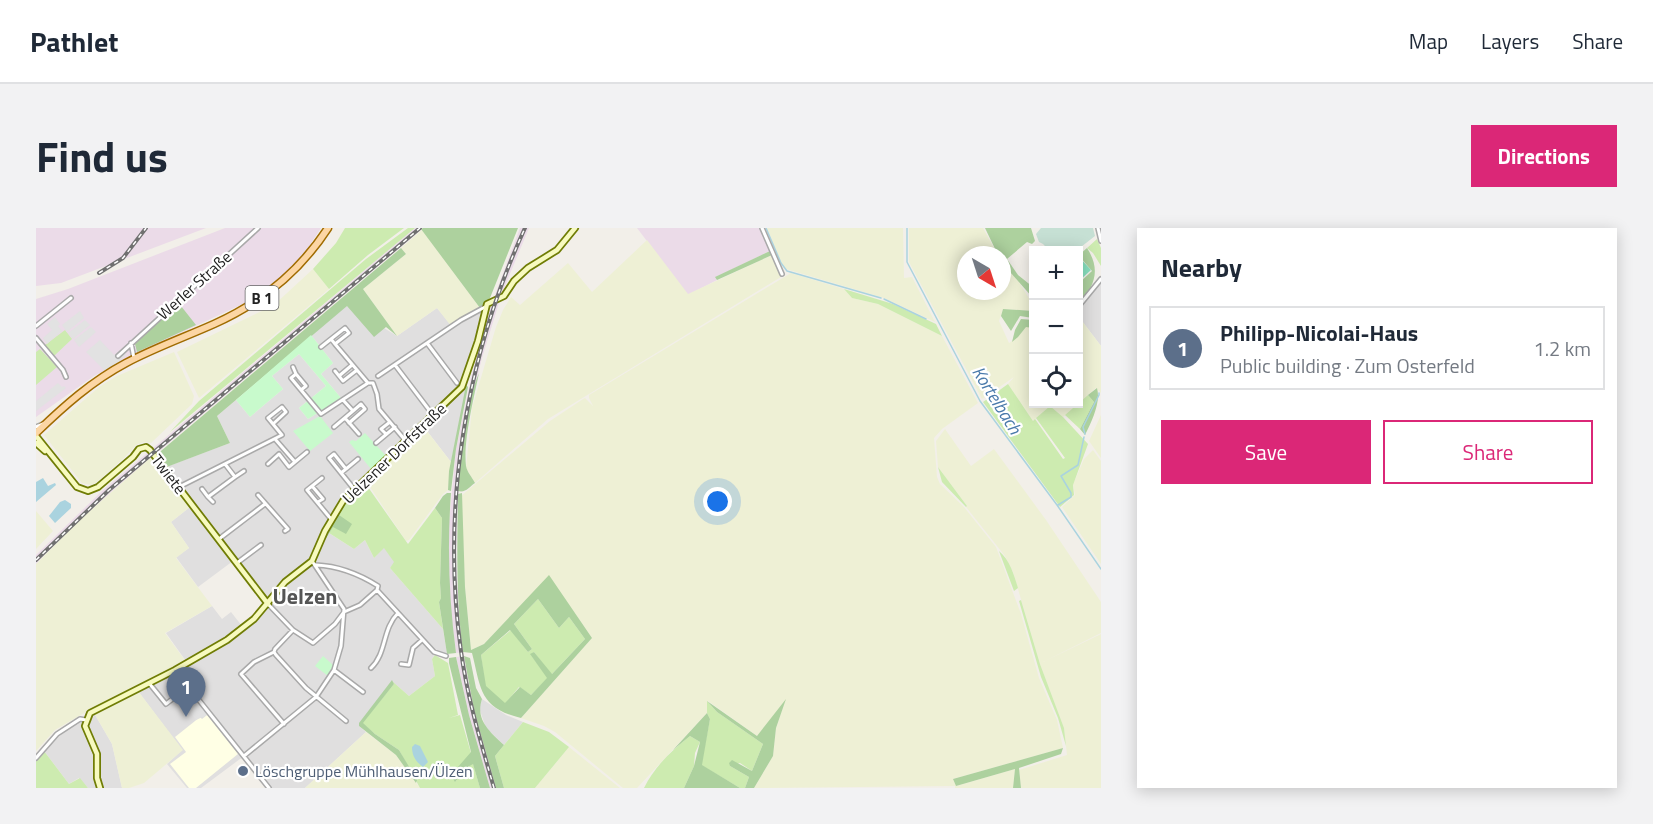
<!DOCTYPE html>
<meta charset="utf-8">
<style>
:root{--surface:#fff;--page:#f2f2f3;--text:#1f2937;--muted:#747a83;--line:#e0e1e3;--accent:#db2777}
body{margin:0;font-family:"Titillium Web",sans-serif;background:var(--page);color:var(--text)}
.controls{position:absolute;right:18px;top:18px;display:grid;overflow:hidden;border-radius:0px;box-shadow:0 3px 15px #0003}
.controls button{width:54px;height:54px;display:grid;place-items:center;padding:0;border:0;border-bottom:2px solid var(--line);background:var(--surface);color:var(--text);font:30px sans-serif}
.compass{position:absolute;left:921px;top:18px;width:54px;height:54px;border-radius:50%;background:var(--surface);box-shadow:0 3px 15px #0003;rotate:141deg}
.you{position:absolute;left:682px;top:274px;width:21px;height:21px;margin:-15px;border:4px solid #fff;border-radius:50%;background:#1a73e8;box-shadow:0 0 0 9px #1a73e833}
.badge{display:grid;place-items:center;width:39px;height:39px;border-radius:50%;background:var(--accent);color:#fff;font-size:20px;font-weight:700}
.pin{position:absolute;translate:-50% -50px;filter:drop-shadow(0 2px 3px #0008)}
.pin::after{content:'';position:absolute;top:32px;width:21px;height:18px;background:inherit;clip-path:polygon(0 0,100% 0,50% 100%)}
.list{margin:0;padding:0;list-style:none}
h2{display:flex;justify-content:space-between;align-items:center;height:78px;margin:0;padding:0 24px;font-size:26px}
h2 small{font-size:20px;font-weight:400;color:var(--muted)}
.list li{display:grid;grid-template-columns:39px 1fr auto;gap:18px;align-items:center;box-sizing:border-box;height:84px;margin:0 12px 12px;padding:0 12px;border:2px solid var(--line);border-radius:0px}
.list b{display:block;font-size:22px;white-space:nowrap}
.list p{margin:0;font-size:20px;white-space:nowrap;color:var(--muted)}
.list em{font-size:20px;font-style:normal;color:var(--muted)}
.actions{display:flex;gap:12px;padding:18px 24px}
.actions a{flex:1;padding:14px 0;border:2px solid var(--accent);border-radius:0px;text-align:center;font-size:21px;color:var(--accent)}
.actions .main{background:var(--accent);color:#fff}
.icon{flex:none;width:33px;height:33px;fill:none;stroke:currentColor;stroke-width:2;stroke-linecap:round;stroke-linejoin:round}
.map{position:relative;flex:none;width:1065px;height:560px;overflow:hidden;border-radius:0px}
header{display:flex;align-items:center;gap:36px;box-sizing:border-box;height:84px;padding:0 30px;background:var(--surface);border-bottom:2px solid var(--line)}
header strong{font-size:28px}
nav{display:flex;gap:33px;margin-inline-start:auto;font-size:21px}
.intro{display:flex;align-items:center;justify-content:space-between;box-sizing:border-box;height:144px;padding:0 36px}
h1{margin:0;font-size:42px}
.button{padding:15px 27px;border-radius:0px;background:var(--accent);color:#fff;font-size:21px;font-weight:700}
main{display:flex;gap:36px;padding:0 36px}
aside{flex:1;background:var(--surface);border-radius:0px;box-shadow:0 3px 15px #0003}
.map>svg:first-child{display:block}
</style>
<header>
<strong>Pathlet</strong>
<nav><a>Map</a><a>Layers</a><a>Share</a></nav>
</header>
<div class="intro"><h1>Find us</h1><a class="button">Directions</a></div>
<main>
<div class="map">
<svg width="1065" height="560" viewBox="0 0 1065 560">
<rect width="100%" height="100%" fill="#f2efe9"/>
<!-- residential -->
<path fill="#e0dfdf" d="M1065 53V118L1043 89V81Z
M311 77 361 108 401 80 415 97 444 80 446 86 415 234 385 195 310 265 288 302 318 321 329 312 338 330 348 319 359 334 354 340 407 401 411 426 401 424 396 431 399 448 373 468 356 453 323 498 330 504 269 560H232L207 530 204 531 165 560H151L131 536 146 522 102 463 152 436 130 405 176 378 186 391 195 384 206 398 229 377 197 333 162 359 140 329 153 320 135 294 159 275 130 239 194 215 181 188 200 172 214 189 247 161 236 148 263 126 290 158 263 180 272 191 305 170 285 146 297 135 275 107Z
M446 471 470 487 487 494 468 517 450 500 443 480Z
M58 485 76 516 86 560H52L43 550 33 556 8 523 33 499 45 492 53 490Z"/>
<!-- industrial -->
<path fill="#ebdbe8" d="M0 0H170L25 55 0 58Z
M189 0H285L270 23 242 52 211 74 108 122 58 148 0 189V71L32 61Z
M379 0H387L82 258 30 304 0 336V327L66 263Z
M484 0H493L466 65 446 130 436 170 425 232 422 266 420 334 424 398 427 424 420 425 413 373V295L420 221 435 150 453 83Z
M601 0H724L734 23 680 49 681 52 652 67Z
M428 428 438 482 460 560H454L433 487 420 429Z"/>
<!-- education -->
<path fill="#ffffe5" d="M171 487 202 526 160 560H153L134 536 150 524 139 509 164 489 166 491Z"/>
<!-- farmland -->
<path fill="#eef0d5" d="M731 0H867L868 50 876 49 899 94 848 70 750 41 745 34Z
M873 0H947L962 27H930V63H966V35L983 54 997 77V83L967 81 963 93 973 115 982 109 990 98 997 100 998 176H1042L1027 189 1014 178 997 193 972 156 978 149 946 171 873 34Z
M386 2 444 80 415 98 401 80 361 108 327 61 370 26 365 20Z
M611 12 652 66 736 27 745 49 512 191 439 255 430 240 436 180 460 99 467 82 475 69 484 77 532 35 556 64Z
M277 41 293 61 163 170 141 124 238 77Z
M755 45 808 61 816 70 842 76 906 108 942 175 906 201 898 210 901 249 904 256 928 279 960 319 985 386 1003 450 1021 492 1027 520 917 551 920 558 979 541 977 560H919V558L718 560 737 528 740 500 749 473 721 508 672 473 671 485 601 560H587L519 504 508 498 485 490 556 410 513 348 448 416 435 422 429 359 425 268 514 193 547 171 549 170 557 178 553 170V167Z
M1043 89 1065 118V165L1060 160 1043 175Z
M138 124 158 168 156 176 115 215 108 214 100 217 88 230 61 254 55 257 46 255 8 207 63 159 81 148Z
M1065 187V230L1053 213Z
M387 198 415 234 412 262 407 266 373 312 370 313 332 256V250Z
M909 201 935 238 958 221 1010 292 1065 374V405L1007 434 1065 406V560H985L983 542 1031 527 1028 500 1004 436 977 344 969 328 930 279 931 278 902 239 900 213Z
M1057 222 1065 233V336L1026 279 1039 267 1037 256 1042 245 1048 231Z
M115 229 154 279 135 294 153 320 140 330 176 378 129 405 148 431 147 435 55 481 19 502 0 523V336L46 290Z
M0 283 17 303 0 321Z
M102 463 147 522 108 555 93 560H86L76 516 58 485Z
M330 504 360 527 384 560H269Z
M533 519 584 560H499Z"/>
<!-- grass -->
<path fill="#cdebb0" d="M309 0H368L332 27 293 61 277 41 300 15Z
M372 0H379L134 204 163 173 330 31Z
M1061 11 1065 20V38L1057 25 1051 20Z
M808 61 857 76 900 96 906 108 842 76 816 70Z
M29 102 36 111 18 128 9 117Z
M4 121 21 139 0 157V124Z
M972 156 997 193 999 191 1027 231 1029 230 1000 190 1014 178 1027 189 1052 216 1037 257 1038 267 1024 279 947 174Z
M1052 167 1058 174 1044 201 1029 187Z
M902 239 931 278 930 279 906 254Z
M327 252 372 316 399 280 406 290 404 355 405 370 403 374 407 401 354 340 358 334 348 320 338 330 329 312 318 321 293 305 297 298 309 305 303 287 311 274 308 271Z
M963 323C974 332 978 347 982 360L978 363Z
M502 371 523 400 533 389 549 411 515 447 498 424 495 427 512 450 495 467 483 459 469 476 449 458 445 427 475 402 492 424 496 421 478 396Z
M985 372 1004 436 1028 500 1030 518 1022 490 1005 449 983 373Z
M399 427 412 435 422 487 413 490 424 487 435 525 419 554 430 540 437 535 444 560H384L363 522 339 506 326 495 358 456 356 453 373 468 399 448 396 431Z
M671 473 681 484 727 516 716 543 704 535 694 538 713 549 709 560H704L665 537 674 491 671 485Z
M487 494 513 504 533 519 499 560H468L459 528Z
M654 508 664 514 659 525 658 538 648 560H608C619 538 635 523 654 508Z
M8 523 33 556 44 550 52 560H0V531Z"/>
<!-- forest -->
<path fill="#add19e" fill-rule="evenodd" d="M387 0H482L454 70 444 80 385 1Z
M949 0H995L999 13 996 16 991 14 971 31 982 47 997 59V70L966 35V27H962Z
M365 20 370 26 327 61 361 108 350 99 338 109 311 78 181 188 194 215 128 240 119 228Z
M1051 20C1065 42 1059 57 1043 77V55L1056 43 1044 29H1043V27Z
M734 23 736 27 681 52 679 49Z
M155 63 157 66 145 78 160 97 101 124 99 116Z
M967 81 997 83V90L984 88 975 103 965 88Z
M985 91 997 92V100L990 99 982 109 976 114 979 102Z
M443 145C438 169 427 214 430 238 431 244 436 249 439 255 433 259 430 265 422 263 425 231 430 174 443 145Z
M430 157 432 159 420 221 415 263 412 262 413 243Z
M1061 160C1065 174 1056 193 1049 207L1044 201 1058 174 1052 167Z
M411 265H415C411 319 413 372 420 425L411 426 403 374 405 370 404 355 406 290 399 280 407 268Z
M426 265 429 359 435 422 448 416 513 347 556 410 485 490C443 480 445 460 436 425L427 424C420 372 421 319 422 266ZM502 371 523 400 533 389 549 411 516 446 498 424 494 426 511 450 495 467 484 459 469 475 450 458 445 427 474 402 492 424 496 421 478 396Z
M308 271 311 274 303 287 316 296 310 306 297 299 289 312 286 309Z
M428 428 434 430 440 460 446 471C439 492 454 504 468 517L459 528 468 560H460L438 482Z
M420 429 433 487 454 560H444L437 536 430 540 419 554 415 547 435 524 413 435V430Z
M356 452 358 456 327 495 339 506 363 522 381 552 380 555 360 527 323 498V495Z
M750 471 740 500 737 528 718 560H709L713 549 694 538 693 535 696 532 716 543 727 516 681 484 671 473 721 508Z
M671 485 674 491 666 537 704 560H648L658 538 664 514 654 508 637 522Z
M1027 520 1025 526 983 540 985 560H977L979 541 920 558 917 551Z"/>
<!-- wetland -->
<path fill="#c6e0d4" d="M1005 0H1057L1059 8 1041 22H1013L1007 16 1003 14 1000 6Z"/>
<!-- park -->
<path fill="#c8facc" d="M275 107 297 135 285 146 305 170 272 191 263 180 290 158 263 126 236 148 247 161 214 189 200 172Z
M284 188 297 205 274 223 257 203Z
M329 205 350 228 335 241 313 214 316 212 320 213Z
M287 428 297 437 292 448 279 438Z"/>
<!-- pitch -->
<path fill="#88e0be" d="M1044 30 1055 42 1043 53V31Z"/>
<!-- parking -->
<path fill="#e2e2e2" d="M44 83 48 90 31 104 26 97Z
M19 89 24 96 22 98 26 103 11 116 7 110 16 102 11 96Z
M49 92 54 97 37 111 32 105Z
M55 99 60 104 43 119 38 112Z
M64 112 78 127 88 119 90 127 84 132V134L69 143 50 124Z
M22 155 26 159 28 158 30 160 0 183V173Z
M162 475 171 487 160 492 153 483Z"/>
<!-- water -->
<path fill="#aad3df" d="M7 250 12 258 19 255 20 257 0 274V254Z
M29 272 35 276V280L19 295 13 288 24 274Z
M379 516 384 518 392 534 387 539C380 534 376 528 376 519Z"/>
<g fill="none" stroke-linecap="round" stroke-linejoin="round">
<!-- stream -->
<path stroke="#aad3df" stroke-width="1.5" d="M730 0 745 35 751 43 845 70
M871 0V34L944 173 1021 277 1065 341
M848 71 890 91
M1049 206 1047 199 1063 167V165
M1022 277 1035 269V265L1025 248 1042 237 1048 209"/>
<defs>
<path id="street" d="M726 0 746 46
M1062 0 1065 13
M1042 79 1065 51
M0 98 35 70
M0 110 27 142 30 149
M95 115 98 130
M391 115 421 155
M299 116 295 111 309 100 313 105 299 116 332 155
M285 119 295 111
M82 128 222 0
M316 137 303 148 307 153 321 142
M359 137 397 187
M257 139 260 146
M299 143 303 148
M342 148 425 92 449 79
M332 155H337L341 166 343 181 369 212
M265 162 270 158 260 146 255 150 285 186 332 155
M309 190 323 206
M313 195 329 181 325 176 317 183
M0 199 7 196
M298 199 317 183 307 172
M350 206 345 201 354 194
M239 211 259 234 271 224
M340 215 359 199
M232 236 243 226 253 239 259 234
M310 241 322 231
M305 245 310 241 298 226 293 230 318 261
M199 249 208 243
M286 250 271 262 295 291
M276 258 287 271 282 274
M143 259 246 207 232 190 246 179 250 184 237 196
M166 261 172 269 199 249 189 236
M222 267 252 301 249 303
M172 269 177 274
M183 311 229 276
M201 335 225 317
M280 337C303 338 323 346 342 358L341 362
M341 362 398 424 410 428
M232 376 257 402 277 415 299 396 308 384 324 377 341 362
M257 402 239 421 238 424 240 427 270 460 310 493
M238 424 218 434 205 446 248 496
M365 436 373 437 377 420 386 412
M335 440C351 425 346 401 362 385
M139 442 233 560
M298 442 327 464
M113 455 130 476 152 459
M208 528 280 469 298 442 305 418 308 381 276 333
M0 530 21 506 44 491 50 492"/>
<path id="secondary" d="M0 208 41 259 52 263 62 259 97 229 103 221 110 219 114 222 232 376
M0 215 9 223
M64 560 61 550V526L49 498 54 485 139 442 191 412 218 391 249 354 276 333 289 303 307 273 426 159 442 113 451 76 468 68 478 53 492 40 521 22 539 0"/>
<path id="primary" d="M0 205C28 178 56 153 90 135 118 120 149 109 178 96 225 75 264 43 292 0"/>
</defs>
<!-- street casing -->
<use href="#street" stroke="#a9a9a9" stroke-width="6"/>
<!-- secondary casing -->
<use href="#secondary" stroke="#707d05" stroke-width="8"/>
<!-- primary casing -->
<use href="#primary" stroke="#a06b00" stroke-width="9"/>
<!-- street -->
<use href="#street" stroke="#fff" stroke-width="3"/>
<!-- secondary -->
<use href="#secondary" stroke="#f7fabf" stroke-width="4.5"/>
<!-- primary -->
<use href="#primary" stroke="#fcd6a4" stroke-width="6"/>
<defs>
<path id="rail" d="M63 45 87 30 110 0
M0 332 73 262 384 0
M458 560C445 515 431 469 425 423 405 280 429 131 489 0"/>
</defs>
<!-- rail casing -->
<use href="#rail" stroke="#707070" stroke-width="4"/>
<!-- rail -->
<use href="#rail" stroke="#fff" stroke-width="1.5" stroke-dasharray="4.5" stroke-linecap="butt"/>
</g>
<!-- markers -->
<circle fill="#5c6f8a" stroke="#fff" stroke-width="2" cx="207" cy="543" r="6"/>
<g text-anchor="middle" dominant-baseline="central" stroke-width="4.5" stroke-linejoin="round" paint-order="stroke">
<!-- shield labels -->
<rect fill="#fff" stroke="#646464" stroke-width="1.5" x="209.5" y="58" width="33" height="24" rx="4.5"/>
<g font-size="15" font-weight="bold" fill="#222">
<text x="226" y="70">B 1</text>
</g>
<!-- street labels -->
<g font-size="16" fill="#222" stroke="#fff">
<text transform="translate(158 57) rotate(-42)">Werler Straße</text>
<text transform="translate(358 225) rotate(-44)">Uelzener Dorfstraße</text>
<text transform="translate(133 246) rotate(52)">Twiete</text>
</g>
<!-- service labels -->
<g font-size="16" fill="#4e5e75" stroke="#fff" text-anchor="start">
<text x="219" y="543">Löschgruppe Mühlhausen/Ülzen</text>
</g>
<!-- water labels -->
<g font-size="18" font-style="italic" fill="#4a7aab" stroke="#fff">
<text transform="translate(961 172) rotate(58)">Kortelbach</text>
</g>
<!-- district labels -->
<g font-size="22" font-weight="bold" fill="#555" stroke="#fff">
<text x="269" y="368">Uelzen</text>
</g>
</g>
</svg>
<div class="controls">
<button>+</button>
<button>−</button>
<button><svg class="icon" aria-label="locate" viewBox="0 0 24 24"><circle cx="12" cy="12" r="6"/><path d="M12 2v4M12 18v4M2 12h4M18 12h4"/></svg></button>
</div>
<svg class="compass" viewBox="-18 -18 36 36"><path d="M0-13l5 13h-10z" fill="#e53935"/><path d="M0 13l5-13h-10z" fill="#747a83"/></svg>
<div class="you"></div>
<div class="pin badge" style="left:150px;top:489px;background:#5c6f8a">1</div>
</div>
<aside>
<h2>Nearby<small></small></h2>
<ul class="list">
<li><span class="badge" style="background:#5c6f8a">1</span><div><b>Philipp-Nicolai-Haus</b><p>Public building · Zum Osterfeld</p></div><em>1.2 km</em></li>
</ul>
<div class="actions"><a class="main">Save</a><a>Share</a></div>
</aside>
</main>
